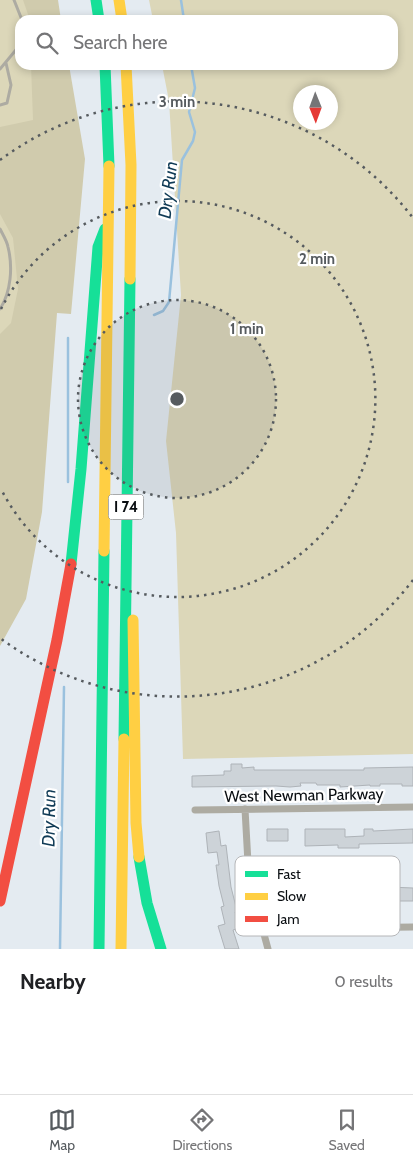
<!DOCTYPE html>
<style>
:root{--surface:#fff;--page:#f2f2f2;--text:#202124;--muted:#757577;--line:#e0e0e0;--accent:#565b5f}
body{margin:0;font-family:Cabin,sans-serif;background:var(--page);color:var(--text)}
.compass{position:absolute;left:293px;top:85px;width:45px;height:45px;border-radius:50%;background:var(--surface);box-shadow:0 2px 8px #0003;rotate:179deg}
.list{margin:0;padding:0;list-style:none}
h2{display:flex;justify-content:space-between;align-items:center;height:65px;margin:0;padding:0 20px;font-size:21px}
h2 small{font-size:16px;font-weight:400;color:var(--muted)}
.icon{flex:none;width:28px;height:28px;fill:none;stroke:currentColor;stroke-width:2;stroke-linecap:round;stroke-linejoin:round}
.map{position:relative;flex:none;width:413px;height:949px;overflow:hidden}
.search{position:absolute;background:var(--surface);box-shadow:0 2px 8px #0003;left:15px;right:15px;top:15px;height:55px;display:flex;align-items:center;gap:12px;box-sizing:border-box;padding:0 18px;border-radius:15px;color:var(--muted);font-size:19px}
.sheet{height:145px;background:var(--surface)}
nav{display:flex;justify-content:space-around;align-items:center;box-sizing:border-box;height:70px;border-top:1px solid var(--line);background:var(--surface);font-size:14px;color:var(--muted)}
nav a{display:grid;justify-items:center;gap:2px}
nav .on{color:var(--accent)}
.map>svg:first-child{display:block}
</style>
<div class="map">
<svg width="413" height="949" viewBox="0 0 413 949">
<rect width="100%" height="100%" fill="#e4ebf1"/>
<!-- green -->
<path fill="#dcd7b9" fill-rule="evenodd" d="M0 0H39V20H20V65H39L40 411 0 412Z
M149 0H413V754L183 759 176 533 166 441 181 295 169 101 162 65H393V20H153ZM300 92H330V122H300Z"/>
<!-- forest -->
<path fill="#d0cbad" d="M23 0H58L61 20H30Z
M31 65H69L85 159 71 314 57 313 42 512 26 599 0 646V334L11 323 18 289 13 238 0 214V127L33 120Z"/>
<g fill="none" stroke-linecap="round" stroke-linejoin="round">
<!-- stream -->
<path stroke="#9ac1de" stroke-width="2.5" d="M181 0 184 20
M154 315 163 311 169 302 182 160 193 141 195 132 189 112 195 88 191 65
M68 482V338
M60 949 64 687"/>
</g>
<!-- building -->
<path fill="#cdd3d8" stroke="#aeb3b8" d="M231 764H242V768L254 767V770H364V768L413 767V786H402V784H380V786H370V785L340 787V785H317L316 783H300L301 786 290 787 276 786 192 787V776L224 775V771H231Z
M267 829H288V841H267Z
M305 829H345V837L364 836V829H373V831L413 829V843L359 844V848H338V845L305 846Z
M219 831 221 846 226 845 231 887 237 911 235 912 240 928 233 930 239 949H225L218 926 225 924 221 907 224 906 219 886 216 865H219L217 852 208 853 206 833Z
M311 879H320V884H341L340 889H364V886L413 888V901H380V900H360V902H318L317 896H304V884H311Z"/>
<g fill="none" stroke-linecap="round" stroke-linejoin="round">
<!-- lane -->
<path stroke="#adaba2" stroke-width="3" d="M14 0 22 20
M0 69 20 45
M0 105 7 103 11 85 6 63
M0 229C3 235 7 241 8 247 13 267 11 292 0 309"/>
<!-- street -->
<path stroke="#adaba2" stroke-width="7" d="M245 809 248 863 255 901 268 949
M195 810 413 807
M262 929 413 927"/>
<!-- fast -->
<path stroke="#16e098" stroke-width="11" d="M96 0 99 20
M105 65 109 166
M71 564 81 469 98 247 105 229
M124 739 130 279
M139 857 147 903 161 949
M99 949 104 551"/>
<!-- slow -->
<path stroke="#ffcf43" stroke-width="11" d="M119 0 122 20
M126 65 131 165 130 279
M104 551 109 166
M133 620 136 823 139 857
M121 949 124 739"/>
<!-- jam -->
<path stroke="#f24e42" stroke-width="11" d="M0 901 57 640 71 564"/>
</g>
<!-- distance rings -->
<circle cx="177" cy="399" r="99" fill="#565b5f" fill-opacity=".12"/>
<g fill="none" stroke="#565b5f" stroke-width="2.5" stroke-dasharray="2.5 5">
<circle cx="177" cy="399" r="99"/>
<path d="M1 309A198 198 0 1 1 1 489"/>
<path d="M413 580A297 297 0 0 1 0 638M0 160A297 297 0 0 1 413 218"/>
</g>
<g text-anchor="middle" dominant-baseline="central" stroke-width="4.5" stroke-linejoin="round" paint-order="stroke">
<!-- shield labels -->
<rect fill="#fff" stroke="#535658" stroke-width="1" x="108.5" y="494.5" width="35" height="25" rx="4"/>
<g font-size="15" font-weight="bold" fill="#090d11">
<text x="126" y="507">I 74</text>
</g>
<!-- street labels -->
<g font-size="16" fill="#090d11" stroke="#fff">
<text transform="translate(304 795) rotate(-1)">West Newman Parkway</text>
</g>
<!-- water labels -->
<g font-size="18" font-style="italic" fill="#103b56" stroke="#fff">
<text transform="translate(168 190) rotate(-83)">Dry Run</text>
<text transform="translate(49 818) rotate(-89)">Dry Run</text>
</g>
</g>
<!-- legend -->
<rect x="235" y="856" width="165" height="80" rx="8" fill="#fff" stroke="#b5b6b8" stroke-width="1"/>
<rect x="245" y="871" width="23" height="6" fill="#16e098"/>
<rect x="245" y="893" width="23" height="7" fill="#ffcf43"/>
<rect x="245" y="916" width="23" height="6" fill="#f24e42"/>
<g font-size="14" fill="#090d11">
<text x="277" y="879">Fast</text>
<text x="277" y="901">Slow</text>
<text x="277" y="924">Jam</text>
</g>
<circle cx="177" cy="399" r="8" fill="#565b5f" stroke="#fff" stroke-width="2.5"/>
<g font-size="15" text-anchor="middle" font-weight="bold" fill="#565b5f" stroke="#fff" stroke-width="4.5" stroke-linejoin="round" paint-order="stroke">
<text x="177" y="107">3 min</text>
<text x="317" y="264">2 min</text>
<text x="247" y="334">1 min</text>
</g>
</svg>
<svg class="compass" viewBox="-18 -18 36 36"><path d="M0-13l5 13h-10z" fill="#e53935"/><path d="M0 13l5-13h-10z" fill="#757577"/></svg>
<div class="search"><svg class="icon" aria-label="search" viewBox="0 0 24 24"><circle cx="10" cy="10" r="6"/><path d="M15 15l6 6"/></svg>Search here</div>
</div>
<section class="sheet">
<h2>Nearby<small>0 results</small></h2>
<ul class="list">
</ul>
</section>
<nav>
<a class="on"><svg class="icon" aria-label="map" viewBox="0 0 24 24"><path d="M3 6l6-2 6 2 6-2v14l-6 2-6-2-6 2zM9 4v14M15 6v14"/></svg>Map</a>
<a><svg class="icon" aria-label="directions" viewBox="0 0 24 24"><path d="M12 3l9 9-9 9-9-9zM9 14v-3h6M13 9l2 2-2 2"/></svg>Directions</a>
<a><svg class="icon" aria-label="saved" viewBox="0 0 24 24"><path d="M7 4h10v16l-5-4-5 4z"/></svg>Saved</a>
</nav>
